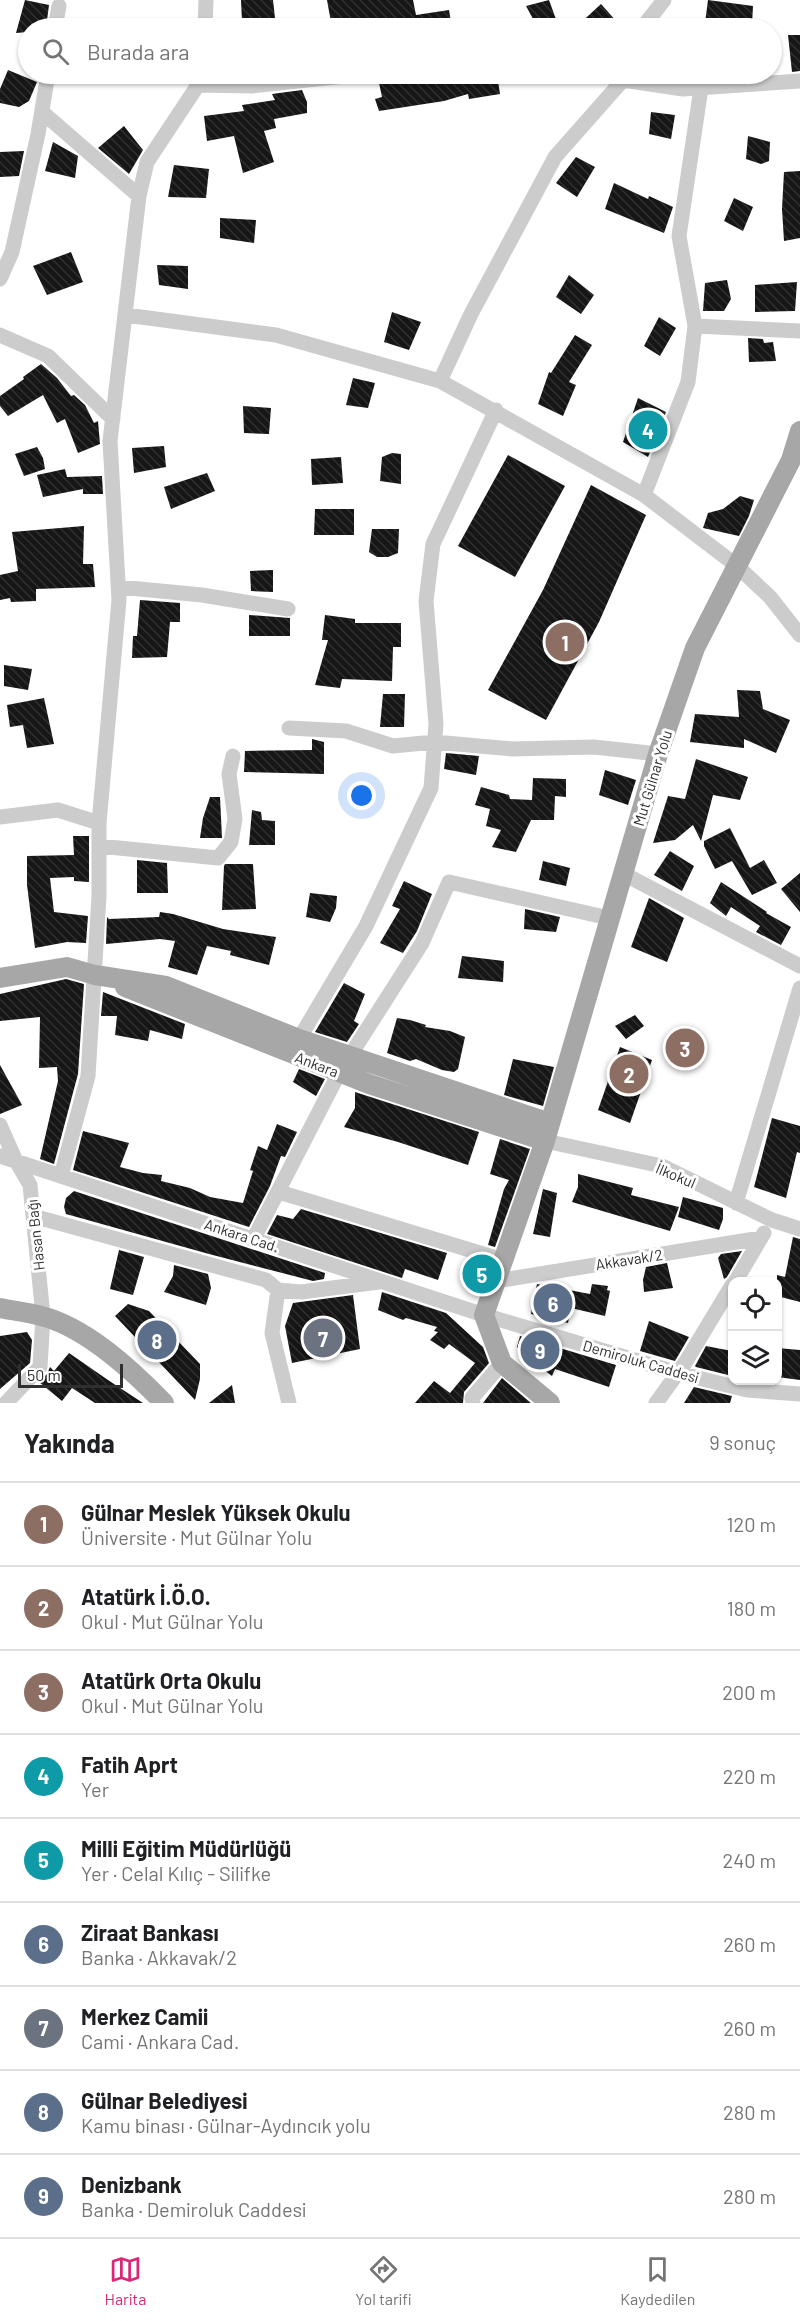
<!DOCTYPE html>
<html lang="tr">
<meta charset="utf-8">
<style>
:root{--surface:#fff;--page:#f2f2f2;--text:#202124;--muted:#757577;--line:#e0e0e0;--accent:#db2777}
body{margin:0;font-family:Barlow,sans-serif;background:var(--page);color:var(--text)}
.controls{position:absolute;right:18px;bottom:18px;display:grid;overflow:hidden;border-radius:12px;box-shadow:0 2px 4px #0004}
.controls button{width:54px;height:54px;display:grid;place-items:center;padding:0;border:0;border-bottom:2px solid var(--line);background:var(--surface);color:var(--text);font:30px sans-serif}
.scale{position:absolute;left:18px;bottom:15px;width:105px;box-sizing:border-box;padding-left:6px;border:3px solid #2f2f2f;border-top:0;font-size:16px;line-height:21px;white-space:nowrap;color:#2f2f2f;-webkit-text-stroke:4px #fff;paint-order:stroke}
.you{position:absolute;left:362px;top:796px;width:21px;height:21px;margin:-15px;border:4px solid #fff;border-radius:50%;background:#1a73e8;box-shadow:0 0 0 9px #1a73e833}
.badge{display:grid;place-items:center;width:39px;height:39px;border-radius:50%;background:var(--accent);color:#fff;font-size:20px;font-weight:700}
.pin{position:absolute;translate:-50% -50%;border:3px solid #fff;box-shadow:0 2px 6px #0006}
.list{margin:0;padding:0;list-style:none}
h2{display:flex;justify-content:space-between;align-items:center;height:78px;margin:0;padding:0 24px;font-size:26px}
h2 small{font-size:20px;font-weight:400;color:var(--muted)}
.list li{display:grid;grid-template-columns:39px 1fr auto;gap:18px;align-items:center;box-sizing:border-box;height:84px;padding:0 24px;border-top:2px solid var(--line)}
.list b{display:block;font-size:22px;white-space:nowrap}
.list p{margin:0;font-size:20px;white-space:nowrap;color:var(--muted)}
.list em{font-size:20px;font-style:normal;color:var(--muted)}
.icon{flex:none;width:33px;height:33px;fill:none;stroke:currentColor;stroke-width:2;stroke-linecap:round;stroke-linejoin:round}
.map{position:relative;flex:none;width:800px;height:1403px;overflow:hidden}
.search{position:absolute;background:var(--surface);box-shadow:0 2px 4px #0004;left:18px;right:18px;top:18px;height:66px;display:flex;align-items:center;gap:15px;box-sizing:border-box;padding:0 21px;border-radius:33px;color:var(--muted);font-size:22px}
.sheet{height:834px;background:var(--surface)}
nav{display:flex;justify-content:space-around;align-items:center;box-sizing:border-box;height:84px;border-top:2px solid var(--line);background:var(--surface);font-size:16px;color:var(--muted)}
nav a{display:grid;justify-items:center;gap:3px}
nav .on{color:var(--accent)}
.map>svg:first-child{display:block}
</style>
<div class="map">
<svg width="800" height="1403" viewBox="0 0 800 1403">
<defs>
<pattern id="building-back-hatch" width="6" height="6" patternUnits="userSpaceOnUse" patternTransform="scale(1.5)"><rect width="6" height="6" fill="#161616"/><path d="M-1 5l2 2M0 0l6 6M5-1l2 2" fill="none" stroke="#303030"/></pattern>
</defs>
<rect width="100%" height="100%" fill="#fff"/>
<!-- building -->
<path fill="url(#building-back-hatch)" d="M25 0 49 5 46 28H28V32L16 33Z
M241 0H273L275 18 242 22Z
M327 0H413L416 15 449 10 452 28H332Z
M549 0 557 22 538 28 526 6Z
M708 0 753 6 752 25 705 23Z
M601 4 617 22 609 28H575Z
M788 35H800V71L792 72Z
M8 70 37 82 29 101 19 107 0 103V89Z
M402 74H421L424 83 458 74H497L500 94 469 99 468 94 444 101 379 111 375 99 382 97 379 83 403 78Z
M302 90 307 102V113L274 119 276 128 264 131 274 162 243 173 234 136 207 141 204 116 244 111 242 105 275 100 272 94Z
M651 112 675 115 671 139 649 134Z
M124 126 143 150 129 174 98 148Z
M748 136 770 142 769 161 761 164 746 159Z
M53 142 78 156 75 178 45 171Z
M24 151 19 176 0 177V152Z
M576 157 595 167 577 197 556 183Z
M174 165 209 169 206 198 168 197Z
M800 171V238L784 241 782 209 784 172Z
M614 183 648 199 649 196 673 207 664 233 605 209Z
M734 198 753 207 743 231 724 221Z
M220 218 256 220 254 243 220 238Z
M71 252 83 282 47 295 33 266Z
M157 265 188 266V289L159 285Z
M569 275 594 295 581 314 556 297Z
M727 280 731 299 724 311H703L705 283Z
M797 282 795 311 755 312V285Z
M392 312 421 322 409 350 384 342Z
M659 317 676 328 660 356 644 346Z
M575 335 592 345 569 382 576 385 563 416 538 404 549 372 551 373Z
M748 338 763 339 764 343 773 342 776 361 749 362Z
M41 364 57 378 71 396 74 395 85 405 94 423 98 421 100 444 78 453 65 419 57 423 43 395 8 416 0 406V396L24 379 23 377Z
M353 378 375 383 368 408 346 405Z
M638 398 666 412 648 457 623 442Z
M243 406 271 408 269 434 244 433Z
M164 446 166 467 134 473 132 448Z
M37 447 43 458 45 469 24 476 15 454Z
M392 453 401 454V484L380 481 382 457Z
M508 455 565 486 515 577 458 546Z
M341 457 343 483 312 485 311 459Z
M65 469 67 477 102 476 103 494H83V489L43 497 37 475Z
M207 473 215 491 171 509 164 487Z
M591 485 646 515 599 622 546 720 488 690 543 590Z
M740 496 754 500 749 516 739 536 703 528 708 513 723 509Z
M315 509H354V535H314Z
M84 526 83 564H93L95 587 36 589V601L11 602 10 598 0 600V575L18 571 12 532Z
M372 529H399L398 553 388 557H377L369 552Z
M273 570V592L251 591 250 571Z
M140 600 180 603V622H170L167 657 132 658 133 636H137Z
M249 615 290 618V636H249Z
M325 615 355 619V623H401V647H393L392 681 342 679 340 688 315 685 328 640H322Z
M4 665 32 669 28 690 4 686Z
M737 690 760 691 763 709 790 720 776 753 744 739V748L690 742 695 714 739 717Z
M383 694H405L404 727H380Z
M44 698 54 744 27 748 23 725 10 727 7 705Z
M312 739 324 742V774L244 772 245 751 312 750Z
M446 753 479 756 476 775 444 769Z
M696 759 748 777 740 800 713 795 701 841 693 825 675 840 653 843 668 796 685 799Z
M605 770 636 780 628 805 599 795Z
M533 778 566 779V797L555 796 554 820H531L516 852 492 847 501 830 486 826 490 809 475 805 481 787 509 795 510 799 532 800Z
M210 797H220L222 838H200L203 818Z
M252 810 261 812 262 820 275 821V845H249Z
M730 828 750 868 764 860 777 883 752 895 732 861 715 869 704 846V841Z
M73 836H89V882L74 881V877L50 878 54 912 88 916 86 943 67 942 35 948 27 885V856L74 855Z
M670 851 694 866 682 891 654 875Z
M137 860 167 863 168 893H137Z
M543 861 570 868 566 886 539 880Z
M225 864H253L256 909 222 910 224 866Z
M800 873V912L781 889Z
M404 881 432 894 417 931 403 953 380 943 400 909 392 906Z
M721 882 767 912 766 913 791 927 781 945 756 932 760 926 731 907 726 916 710 903Z
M310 893 337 896 336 908 330 922 306 917Z
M649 898 684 918 667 962 631 947Z
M525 909 560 917 556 932 524 929Z
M160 912 173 914 223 929 276 937 269 965 230 955 231 951 207 946 197 975 168 967 175 941 160 939 106 944 107 917 109 919 159 917Z
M462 956 504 961 503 982 458 978Z
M66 979 84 984 78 1074 54 1164 40 1159 58 1081 57 1067 39 1068 40 1017 0 1021V994Z
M344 983 365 994 354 1021 359 1024 347 1042 315 1032Z
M103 992 185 1024 182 1039 150 1030 148 1041 115 1035 117 1016H101Z
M635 1015 644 1026 626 1039 615 1026Z
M397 1018 410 1020 426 1025 425 1027 450 1031 465 1037 458 1069 454 1072 442 1070 416 1059 410 1061 387 1053Z
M620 1047 652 1060 630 1123 598 1110Z
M513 1059 554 1067 543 1106 504 1095Z
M0 1065 22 1105 0 1114Z
M299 1069 325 1079 316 1096 293 1082Z
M355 1092 479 1132 468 1165 398 1142 344 1127 355 1108Z
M772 1118 800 1126V1153L797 1152 786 1198 754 1187Z
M277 1124 297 1132 285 1157 281 1156 270 1186 249 1227 73 1170 83 1131 129 1143 120 1167 143 1173 162 1175 161 1181 190 1188 210 1197 243 1203 253 1171 250 1170 258 1146 267 1150Z
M500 1139 530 1149 495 1247 488 1245 504 1189 509 1180 490 1174Z
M578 1174 633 1188 631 1195 679 1207 670 1231 572 1202 578 1187Z
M543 1189 557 1193 550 1237 533 1234Z
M74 1191 325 1273 324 1279 313 1281 209 1254 66 1214 64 1207 66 1198Z
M683 1197 723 1208V1219L719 1230 678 1217Z
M301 1209 447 1253 438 1280 405 1269 402 1278 267 1234 277 1215 293 1219Z
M793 1237 800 1239V1302L777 1296V1275L785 1277Z
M119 1250 144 1257 133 1295 110 1289Z
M742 1251 727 1277 724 1279 718 1258 721 1254Z
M468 1260 489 1266 481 1287 464 1282 468 1266Z
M667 1263 673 1288 644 1292 643 1280 646 1267Z
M174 1265 208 1274 211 1288 206 1305 164 1292 173 1276Z
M537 1284 590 1294 592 1284 608 1286 607 1290 610 1291 605 1316 571 1308 568 1323 531 1314Z
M382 1292 446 1313 483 1347 489 1363 464 1392 463 1403H415L434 1381 450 1393 475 1363 449 1344 444 1349 430 1340 438 1332 434 1331 437 1327 406 1318 403 1320 378 1310Z
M353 1295 360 1349 292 1363 285 1326 293 1303Z
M128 1304 149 1311 200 1364V1379L195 1400 115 1316Z
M649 1321 689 1337 675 1361 640 1351Z
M27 1332 32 1340 30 1363 0 1389V1336Z
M520 1336 616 1365 609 1387 555 1369 552 1376 531 1360 517 1347Z
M706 1346 732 1351V1376L696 1367 695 1366Z
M777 1348 800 1350V1380L777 1377Z
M69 1353 108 1380 143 1403H95L72 1388 62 1401 39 1382 47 1374 50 1367 54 1371Z
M502 1378 531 1403H483Z
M232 1385 235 1403H209Z
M694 1387 732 1396 730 1403H684Z"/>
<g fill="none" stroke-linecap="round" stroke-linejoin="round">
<!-- minor -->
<path stroke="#ccc" stroke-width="15" d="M55 28 59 6
M205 28 206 0
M642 28 664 0
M604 74 623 80 683 89 800 81
M198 85 252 86 364 74
M42 112 139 196
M0 279 12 252 38 134 48 74
M126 315 276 335 440 381 644 495 737 566 770 597 800 635
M695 326 800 331
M0 335 48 356 113 419
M440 381 471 314 555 157 623 80
M644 495 688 382 695 326 679 236 701 88
M119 587 202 595 288 609
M289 728 346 731 393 746 434 742 512 749 594 747 658 754
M0 817 58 810 99 823
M99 846 218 858 231 842 235 819 229 774 233 756
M622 873 800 966
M291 1045 299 1039 366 926 431 788 436 724 426 601 433 544 496 410
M0 1125 16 1161 30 1185 43 1316 40 1367 6 1403
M545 1141 662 1166 772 1220 800 1229
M0 1156 484 1315 678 1373 747 1390 800 1394
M61 1176 88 1076 99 896V823L119 600 110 441 139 196 147 162 198 85 200 74
M279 1192 503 1260
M736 1203 800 988
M33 1216 266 1280 278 1290 272 1333 289 1403
M254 1238 339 1073 422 943 449 882 609 918
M496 1281 761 1238
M735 1282 764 1233
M278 1290 301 1292 379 1282
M473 1403 472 1398 502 1363
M656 1403 685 1363 732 1285"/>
<!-- major -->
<path stroke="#a7a7a7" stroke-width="20" d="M0 978 67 967 95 975 166 986 299 1039 550 1123
M125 987 369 1084 545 1141
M0 1308C14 1311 28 1312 41 1316 86 1327 132 1370 164 1403
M550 1403 502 1363 484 1315 545 1141 658 754 695 648 791 460 800 431"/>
</g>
<g text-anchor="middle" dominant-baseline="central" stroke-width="6" stroke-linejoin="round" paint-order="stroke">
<!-- street labels -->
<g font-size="15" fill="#2f2f2f" stroke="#fff">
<text transform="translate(652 778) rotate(-73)">Mut Gülnar Yolu</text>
<text transform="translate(317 1064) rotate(21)">Ankara</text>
<text transform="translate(676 1175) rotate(23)">İlkokul</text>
<text transform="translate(35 1235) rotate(-96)">Hasan Bağı</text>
<text transform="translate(242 1235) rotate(18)">Ankara Cad.</text>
<text transform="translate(629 1259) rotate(-9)">Akkavak/2</text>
<text transform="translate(641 1361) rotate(16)">Demiroluk Caddesi</text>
</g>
</g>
</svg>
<div class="controls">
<button><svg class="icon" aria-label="locate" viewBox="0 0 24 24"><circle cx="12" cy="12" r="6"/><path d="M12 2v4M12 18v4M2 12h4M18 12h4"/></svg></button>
<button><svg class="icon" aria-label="layers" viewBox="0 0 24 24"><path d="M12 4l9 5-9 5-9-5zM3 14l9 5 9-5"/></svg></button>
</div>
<div class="scale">50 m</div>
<div class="you"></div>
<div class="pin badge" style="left:565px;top:642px;background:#8d6e63">1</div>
<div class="pin badge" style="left:629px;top:1074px;background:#8d6e63">2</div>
<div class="pin badge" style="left:685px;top:1048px;background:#8d6e63">3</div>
<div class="pin badge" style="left:648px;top:430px;background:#0f9aa8">4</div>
<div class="pin badge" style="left:482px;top:1274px;background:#0f9aa8">5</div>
<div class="pin badge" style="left:553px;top:1303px;background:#5c6f8a">6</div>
<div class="pin badge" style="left:323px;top:1338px;background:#6b7280">7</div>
<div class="pin badge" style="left:157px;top:1340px;background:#5c6f8a">8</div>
<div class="pin badge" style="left:540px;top:1350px;background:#5c6f8a">9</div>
<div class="search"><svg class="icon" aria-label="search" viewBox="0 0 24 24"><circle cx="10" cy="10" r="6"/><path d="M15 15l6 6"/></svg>Burada ara</div>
</div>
<section class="sheet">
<h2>Yakında<small>9 sonuç</small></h2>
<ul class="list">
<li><span class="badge" style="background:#8d6e63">1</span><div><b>Gülnar Meslek Yüksek Okulu</b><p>Üniversite · Mut Gülnar Yolu</p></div><em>120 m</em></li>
<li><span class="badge" style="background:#8d6e63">2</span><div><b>Atatürk İ.Ö.O.</b><p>Okul · Mut Gülnar Yolu</p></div><em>180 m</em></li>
<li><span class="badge" style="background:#8d6e63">3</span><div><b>Atatürk Orta Okulu</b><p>Okul · Mut Gülnar Yolu</p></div><em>200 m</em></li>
<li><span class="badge" style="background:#0f9aa8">4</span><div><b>Fatih Aprt</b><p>Yer</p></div><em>220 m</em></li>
<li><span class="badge" style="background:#0f9aa8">5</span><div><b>Milli Eğitim Müdürlüğü</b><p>Yer · Celal Kılıç - Silifke</p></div><em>240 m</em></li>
<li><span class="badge" style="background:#5c6f8a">6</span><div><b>Ziraat Bankası</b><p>Banka · Akkavak/2</p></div><em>260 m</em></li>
<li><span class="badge" style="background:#6b7280">7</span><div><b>Merkez Camii</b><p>Cami · Ankara Cad.</p></div><em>260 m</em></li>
<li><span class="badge" style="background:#5c6f8a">8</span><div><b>Gülnar Belediyesi</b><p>Kamu binası · Gülnar-Aydıncık yolu</p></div><em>280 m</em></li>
<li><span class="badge" style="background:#5c6f8a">9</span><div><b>Denizbank</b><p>Banka · Demiroluk Caddesi</p></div><em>280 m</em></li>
</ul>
</section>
<nav>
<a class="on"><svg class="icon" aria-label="map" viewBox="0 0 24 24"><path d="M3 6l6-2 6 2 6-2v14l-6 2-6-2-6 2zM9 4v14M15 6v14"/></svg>Harita</a>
<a><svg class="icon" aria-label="directions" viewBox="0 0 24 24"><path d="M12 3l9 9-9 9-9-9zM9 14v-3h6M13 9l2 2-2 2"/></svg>Yol tarifi</a>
<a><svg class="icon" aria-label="saved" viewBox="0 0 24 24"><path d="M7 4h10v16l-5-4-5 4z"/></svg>Kaydedilen</a>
</nav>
